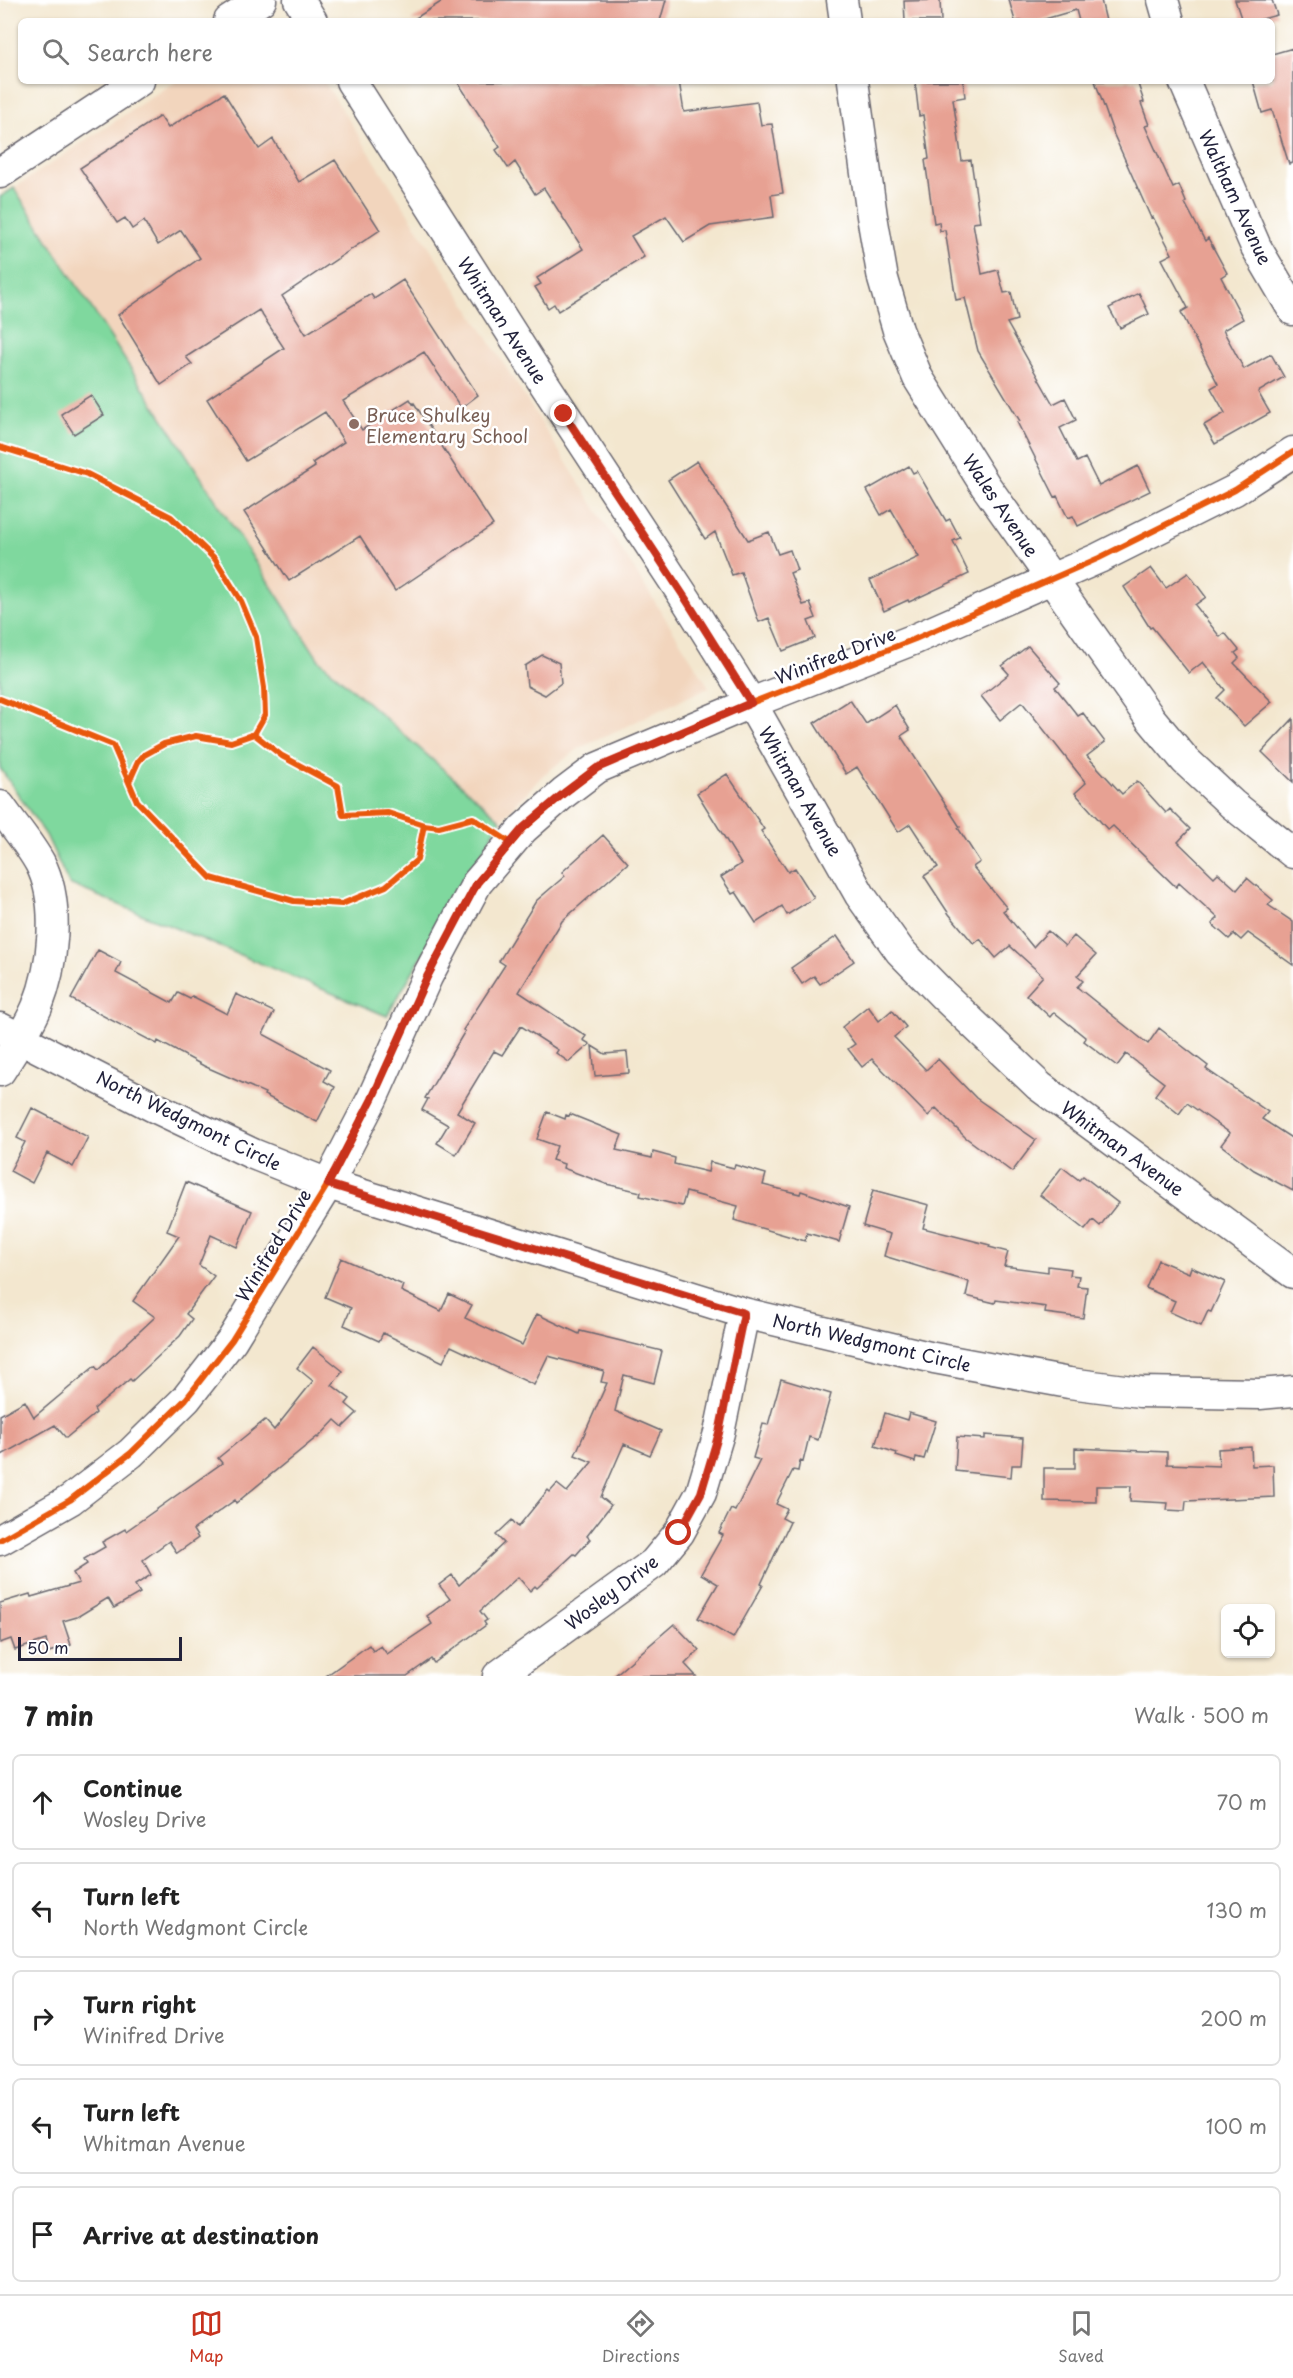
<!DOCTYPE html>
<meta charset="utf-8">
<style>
:root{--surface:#fff;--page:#f2f2f2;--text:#222;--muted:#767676;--line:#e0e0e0;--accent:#c8321e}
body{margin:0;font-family:"Playpen Sans",sans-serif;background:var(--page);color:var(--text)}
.controls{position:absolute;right:18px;bottom:18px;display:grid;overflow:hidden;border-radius:9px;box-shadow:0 2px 4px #0004}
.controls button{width:54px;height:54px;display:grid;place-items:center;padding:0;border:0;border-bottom:2px solid var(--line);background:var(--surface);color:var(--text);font:30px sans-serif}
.scale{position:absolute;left:18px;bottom:15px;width:164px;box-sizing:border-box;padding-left:6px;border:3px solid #22223b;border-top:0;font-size:16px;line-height:21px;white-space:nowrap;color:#22223b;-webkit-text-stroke:4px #fff;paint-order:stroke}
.stop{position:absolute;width:18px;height:18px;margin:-14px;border:4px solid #c8321e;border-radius:50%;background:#fff}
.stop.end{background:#c8321e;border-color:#fff;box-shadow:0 2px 6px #0008}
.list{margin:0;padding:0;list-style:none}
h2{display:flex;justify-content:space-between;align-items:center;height:78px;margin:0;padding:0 24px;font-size:26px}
h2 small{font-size:20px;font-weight:400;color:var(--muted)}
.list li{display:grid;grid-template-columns:39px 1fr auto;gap:18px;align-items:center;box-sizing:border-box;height:96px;margin:0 12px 12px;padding:0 12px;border:2px solid var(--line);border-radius:9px}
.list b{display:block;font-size:22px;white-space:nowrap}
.list p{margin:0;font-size:20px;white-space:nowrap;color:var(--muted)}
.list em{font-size:20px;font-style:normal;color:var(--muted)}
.icon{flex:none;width:33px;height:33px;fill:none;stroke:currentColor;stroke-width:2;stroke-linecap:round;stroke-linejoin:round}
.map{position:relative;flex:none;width:1293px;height:1676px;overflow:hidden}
.search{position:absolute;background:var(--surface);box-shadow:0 2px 4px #0004;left:18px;right:18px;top:18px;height:66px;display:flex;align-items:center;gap:15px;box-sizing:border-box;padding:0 21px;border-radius:9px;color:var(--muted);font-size:22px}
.sheet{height:618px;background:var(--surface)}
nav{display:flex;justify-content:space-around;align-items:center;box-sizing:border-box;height:84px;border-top:2px solid var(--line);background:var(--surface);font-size:16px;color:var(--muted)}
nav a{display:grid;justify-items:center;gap:3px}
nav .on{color:var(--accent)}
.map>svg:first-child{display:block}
</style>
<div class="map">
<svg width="1293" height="1676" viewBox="0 0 1293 1676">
<rect width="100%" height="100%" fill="#fff"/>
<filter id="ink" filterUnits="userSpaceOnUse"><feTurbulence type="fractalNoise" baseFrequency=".0167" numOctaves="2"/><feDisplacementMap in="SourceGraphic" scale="12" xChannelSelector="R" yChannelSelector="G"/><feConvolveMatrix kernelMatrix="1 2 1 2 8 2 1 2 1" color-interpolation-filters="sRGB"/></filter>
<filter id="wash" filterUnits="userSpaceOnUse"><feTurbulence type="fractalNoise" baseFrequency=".008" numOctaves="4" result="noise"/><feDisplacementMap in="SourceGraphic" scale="24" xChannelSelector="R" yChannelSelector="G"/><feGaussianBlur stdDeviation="1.35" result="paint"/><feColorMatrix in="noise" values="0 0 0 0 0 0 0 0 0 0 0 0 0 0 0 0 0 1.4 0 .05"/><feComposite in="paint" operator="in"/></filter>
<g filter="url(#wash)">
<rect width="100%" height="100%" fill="#f3e7cf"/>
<!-- built -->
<path fill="#f2d5bd" d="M176 81H324L709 687 580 748 544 774 501 820 319 660 14 188Z"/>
<!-- green -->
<path fill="#7fd89e" stroke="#507d6c" stroke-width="1.5" d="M14 188 319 660 501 820 387 1016 69 884 46 835 0 768V197Z"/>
<g id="blocks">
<!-- building -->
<path fill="#e7a193" d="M444 0H666L660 21H411Z
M940 0 941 21H905L904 1Z
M1009 0H1101L1106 21H1079L1076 10 1038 21H1015Z
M1235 0H1272L1277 15 1255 21H1242Z
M1293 48V163L1289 164 1272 110 1262 113 1253 81H1272V54Z
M457 81H679L684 112 757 102 761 125 772 124 783 193 771 195 774 217 710 226 684 242 666 216 631 236 644 257 558 311 554 304 548 308 535 287 541 284 537 278 583 249 544 188 535 194 515 162 508 168 496 150 500 147Z
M915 81H963L965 97 953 99 962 161 971 160 980 222 973 223 982 274 998 270 1004 293 1011 292 1017 320 1007 323 1053 404 1065 398 1076 420 1060 428 1077 462 1085 458 1099 486 1138 466 1150 491 1078 526 1073 516 1068 518 1057 496 1055 497 1017 422 1020 421 978 351 965 298 956 300 945 230 940 231 939 222 934 223 925 160 929 159 923 115 919 116Z
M1095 81H1137L1144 102 1141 103 1149 125 1145 126 1173 188 1179 185 1186 202 1185 203 1205 241 1208 238 1227 273 1221 277 1243 319 1223 330 1244 369 1271 354 1284 377 1258 392 1270 413 1215 444 1204 425 1225 413 1211 388 1218 384 1181 312 1188 308 1162 259 1172 254 1153 217 1151 218 1114 135Z
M224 93 259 149 273 139 299 182 335 160 380 230 282 296 306 334 371 294 374 299 403 280 478 395 461 408 424 352 343 401 362 430 410 399 413 404 414 403 493 525 395 591 360 536 289 581 244 512 315 467 312 463 344 442 325 412 246 461 207 399 284 348 259 310 186 357 192 364 161 385 118 315 200 258 181 230 158 245 144 221 132 229 125 218 117 223 80 168 160 116 168 128Z
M1139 293 1149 314 1120 328 1109 308Z
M91 395 104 415 74 434 61 414Z
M697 461 748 540 769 532 778 554 790 550 797 570 790 573 803 605 810 603 816 618 808 621 815 638 783 651 769 618 759 622 741 572 732 575 715 532 705 539 668 480Z
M909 466 913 473 917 471 946 521 950 519 960 538 953 541 969 574 909 602 908 600 884 611 870 580 919 557 891 509 881 515 867 490Z
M1151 568 1166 588 1188 573 1206 597 1195 605 1220 637 1225 633 1239 650 1235 653 1239 658 1234 663 1272 702 1244 726 1217 698 1225 690 1203 662 1189 673 1152 627 1150 628 1124 587Z
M1028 646 1060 683 1055 687 1078 716 1083 713 1105 742 1087 756 1122 794 1137 781 1166 813 1170 809 1190 829 1178 842 1214 877 1218 873 1237 890 1247 878 1273 900 1268 905 1293 922V965L1248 933 1241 940 1234 934 1229 939 1212 924 1218 918 1179 883 1176 887 1113 826 1108 830 1075 793 1086 783 1022 702 1000 720 981 696 1009 674 1002 666Z
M542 655 559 663 561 683 545 695 527 686 525 666Z
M850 700 866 724 895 705 910 730 901 736 960 827 958 828 980 862 973 867 1007 908 1003 911 1033 947 1048 931 1065 946 1074 936 1096 955 1077 976 1083 981 1077 987 1148 1044 1159 1028 1208 1066 1206 1069 1268 1112 1262 1119 1293 1139V1191L1254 1170 1221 1145 1230 1133 1187 1103 1179 1114 1155 1095 1164 1083 1126 1054 1117 1066 1084 1041 1086 1038 1054 1012 1050 1017 1026 995 1043 976 1010 946 996 958 980 939 974 944 949 914 924 876 938 867 910 824 898 832 857 767 846 774 814 723Z
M1293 719V782L1262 752Z
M727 774 764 829 761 831 788 872 795 868 814 898 787 915 782 906 756 923 736 892 732 894 721 877 741 864 697 793Z
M603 835 628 863 562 921 519 992 586 1036 583 1040 590 1044 569 1062 556 1053 558 1050 521 1026 502 1055 494 1051 457 1112 475 1123 456 1155 437 1143 448 1125 422 1110 428 1099 425 1098 465 1031 463 1030 505 965 499 961 536 901 565 876 562 872Z
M837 936 854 961 820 984 814 976 802 984 791 968Z
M98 950 121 962 116 973 172 1003 178 993 190 999 192 996 227 1014 236 994 274 1012 263 1034 330 1070 324 1081 335 1087 317 1122 264 1095 265 1093 204 1066 158 1041 157 1044 71 999Z
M868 1006 879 1021 892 1010 906 1027 894 1037 926 1070 938 1059 976 1098 1036 1140 1012 1172 965 1137 936 1108 928 1116 872 1059 862 1067 848 1049 855 1044 842 1027Z
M592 1046 605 1054 627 1052 629 1073 595 1076Z
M32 1108 88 1137 73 1167 47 1153 32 1183 10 1171 25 1142 17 1138Z
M547 1112 565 1119 566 1115 569 1116 570 1114 622 1135 616 1150 652 1158 653 1152 675 1158 674 1164 708 1172 710 1162 734 1168 735 1165 766 1174 763 1185 800 1194 801 1191 849 1207 839 1242 807 1233 805 1241 734 1220 738 1206 686 1192 682 1206 640 1196 641 1192 606 1184 563 1168 564 1164 552 1160 557 1146 537 1139Z
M1062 1167 1079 1180 1083 1176 1118 1203 1100 1226 1093 1220 1085 1230 1040 1195Z
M186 1182 252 1211 237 1247 211 1235 199 1265 214 1276 186 1314 192 1319 180 1336 132 1381 130 1379 94 1409 96 1413 66 1438 55 1425 0 1456V1415L25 1401 34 1417 95 1366 98 1370 155 1317 133 1301 179 1236 167 1231Z
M873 1190 929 1205 923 1228 990 1245 989 1247 1008 1252 1004 1266 1048 1272V1266L1071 1269 1070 1275 1079 1276 1077 1286 1087 1287 1083 1318 1045 1313 1046 1307 996 1300 995 1303 966 1296 969 1282 884 1256 890 1234 863 1226Z
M341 1258 403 1285 401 1291 441 1311 449 1294 472 1305 465 1318 522 1345 537 1314 579 1334 580 1331 662 1351 654 1383 624 1375 615 1411 661 1431 650 1455 624 1444 601 1497 611 1505 587 1536 590 1539 576 1555 574 1554 537 1588 535 1586 530 1591 518 1577 480 1611 487 1620 484 1622 486 1625 434 1663 431 1659 407 1676H326L369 1645 373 1651 381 1646 387 1654 432 1624 427 1616 450 1599 439 1585 452 1575 459 1585 504 1543 496 1535 512 1520 518 1527 548 1490 550 1492 557 1484 567 1492 592 1462 575 1455 607 1383 601 1382 604 1371 548 1356 534 1385 451 1346 443 1362 383 1333 379 1341 355 1330 344 1325 351 1308 325 1297Z
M1158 1260 1189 1273 1191 1267 1225 1282 1211 1312 1208 1311 1201 1326 1170 1312 1175 1301 1146 1288Z
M313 1347 343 1371 332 1385 350 1399 346 1404 357 1413 343 1427 335 1420 318 1438 317 1437 236 1503 235 1500 193 1530 198 1538 177 1553 169 1541 143 1560 151 1575 135 1585 140 1593 114 1608 108 1598 77 1617 63 1621 71 1645 49 1652 46 1640 15 1650 11 1639 0 1643V1603L30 1594 31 1597 79 1583 73 1573 87 1564 84 1559 105 1547 102 1542 125 1529 126 1531 222 1463 218 1458 265 1420 274 1430 313 1381 297 1368Z
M781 1379 831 1394 818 1440 809 1437 803 1462 800 1461 798 1471 793 1470 776 1504 787 1509 782 1518 790 1522 761 1584 763 1585 733 1638 698 1618 718 1584 701 1574 723 1535 719 1533 731 1509 735 1511 760 1460 753 1458 763 1424 768 1425Z
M885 1413 907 1420 909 1413 936 1421 924 1459 916 1457 915 1462 896 1456 897 1453 875 1446Z
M985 1435 1023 1438 1021 1465H1012L1011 1477 955 1471 957 1437 985 1439Z
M1251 1447 1252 1466 1273 1465 1274 1497 1186 1501 1185 1511 1167 1510 1168 1503 1130 1501 1131 1486H1096V1502L1044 1501V1468H1075V1448L1167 1452V1464L1219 1466 1218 1449Z
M674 1624 699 1650 685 1664 696 1676H614Z"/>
</g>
</g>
<g filter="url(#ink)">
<use href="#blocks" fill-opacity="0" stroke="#6b676f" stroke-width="1.5"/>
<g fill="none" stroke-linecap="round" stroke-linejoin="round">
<defs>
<path id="minor" d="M299 0 312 21
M842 0 845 21
M1163 0 1169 21
M229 21 261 0
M351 81 530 362 687 601 751 703 860 895 900 951 942 994 1039 1086 1293 1273
M853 81 872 216 883 279 898 330 918 378 985 485 1150 718 1185 760 1232 804 1293 853
M1184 81 1256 247 1293 310
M0 173 139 81
M0 806C13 825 29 843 40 863 61 903 53 967 37 1007 27 1030 13 1051 0 1071
M0 1028 152 1106 253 1154 328 1184 744 1313 934 1358 1069 1383 1140 1392 1260 1394 1293 1391
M0 1540 70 1500 131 1453 186 1399 232 1340 328 1184 372 1099 427 977 477 883 523 829 564 793 597 768 751 703 915 639 1099 558 1235 490 1293 452
M498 1676 654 1563 679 1533 701 1493 719 1433 744 1313"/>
</defs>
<!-- minor casing -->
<use href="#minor" stroke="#6b676f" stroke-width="33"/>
<!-- minor -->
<use href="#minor" stroke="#fff" stroke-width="30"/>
<defs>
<path id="cycleway" d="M0 447 87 474 171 517 215 559 241 601 256 637 264 688 265 715 254 734 282 756 338 786 343 815 388 813 424 825
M0 699 113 745 137 801 211 878 294 901 342 904 386 886 417 860 424 825 439 827 473 818 511 843
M129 782 138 762 144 755 164 744 196 736 231 742 254 734
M0 1540 70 1500 131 1453 186 1399 232 1340 328 1184 372 1099 427 977 477 883 523 829 564 793 597 768 751 703 915 639 1099 558 1235 490 1293 452"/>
</defs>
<!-- cycleway casing -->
<use href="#cycleway" stroke="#fff" stroke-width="10"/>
<!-- cycleway -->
<use href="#cycleway" stroke="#e8590c" stroke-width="6"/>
</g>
</g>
<g fill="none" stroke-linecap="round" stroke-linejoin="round" filter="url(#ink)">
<!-- route -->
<path stroke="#c8321e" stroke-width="8" d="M564 414 687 601 751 703 597 768 564 793 523 828 477 883 427 977 372 1099 328 1184 744 1313 719 1433 701 1493 679 1533"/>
</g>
<!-- markers -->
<circle fill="#8d6e63" stroke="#fff" stroke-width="2" cx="354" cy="424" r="6"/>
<g text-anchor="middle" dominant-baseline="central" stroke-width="5" stroke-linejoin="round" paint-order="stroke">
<!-- street labels -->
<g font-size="18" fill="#22223b" stroke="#fff">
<text transform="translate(1236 197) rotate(65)">Waltham Avenue</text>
<text transform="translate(503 320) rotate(57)">Whitman Avenue</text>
<text transform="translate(1001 505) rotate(56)">Wales Avenue</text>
<text transform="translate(835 655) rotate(-21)">Winifred Drive</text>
<text transform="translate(801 791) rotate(60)">Whitman Avenue</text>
<text transform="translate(189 1120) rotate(26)">North Wedgmont Circle</text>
<text transform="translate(1123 1148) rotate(36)">Whitman Avenue</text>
<text transform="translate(273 1245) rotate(-59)">Winifred Drive</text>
<text transform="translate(872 1342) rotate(13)">North Wedgmont Circle</text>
<text transform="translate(611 1592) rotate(-37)">Wosley Drive</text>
</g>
<!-- education labels -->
<g font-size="18" fill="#785e54" stroke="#fff" text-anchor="start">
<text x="366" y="414">Bruce Shulkey<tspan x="366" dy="21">Elementary School</tspan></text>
</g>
</g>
</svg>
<div class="controls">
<button><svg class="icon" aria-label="locate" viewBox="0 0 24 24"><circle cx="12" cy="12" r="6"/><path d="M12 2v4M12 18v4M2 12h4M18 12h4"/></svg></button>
</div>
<div class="scale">50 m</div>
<div class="stop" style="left:679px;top:1533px"></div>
<div class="stop end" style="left:564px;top:414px"></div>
<div class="search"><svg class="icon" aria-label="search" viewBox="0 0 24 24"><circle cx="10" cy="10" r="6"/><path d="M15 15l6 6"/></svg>Search here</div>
</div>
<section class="sheet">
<h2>7 min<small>Walk · 500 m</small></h2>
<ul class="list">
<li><svg class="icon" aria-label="ahead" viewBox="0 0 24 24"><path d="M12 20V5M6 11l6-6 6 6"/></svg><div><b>Continue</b><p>Wosley Drive</p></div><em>70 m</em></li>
<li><svg class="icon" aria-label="left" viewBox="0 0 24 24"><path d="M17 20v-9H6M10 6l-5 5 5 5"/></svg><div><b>Turn left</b><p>North Wedgmont Circle</p></div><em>130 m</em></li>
<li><svg class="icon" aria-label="right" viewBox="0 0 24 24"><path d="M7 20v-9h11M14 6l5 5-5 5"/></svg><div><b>Turn right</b><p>Winifred Drive</p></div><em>200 m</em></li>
<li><svg class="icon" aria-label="left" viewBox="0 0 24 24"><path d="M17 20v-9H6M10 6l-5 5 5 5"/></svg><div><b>Turn left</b><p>Whitman Avenue</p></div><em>100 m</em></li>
<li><svg class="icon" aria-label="arrive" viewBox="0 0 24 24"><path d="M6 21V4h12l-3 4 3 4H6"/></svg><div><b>Arrive at destination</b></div></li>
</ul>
</section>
<nav>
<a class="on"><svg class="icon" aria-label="map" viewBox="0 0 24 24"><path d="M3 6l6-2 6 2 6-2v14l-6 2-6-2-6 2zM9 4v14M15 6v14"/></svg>Map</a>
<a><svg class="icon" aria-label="directions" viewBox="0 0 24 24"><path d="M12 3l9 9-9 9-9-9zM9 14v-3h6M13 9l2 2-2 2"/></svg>Directions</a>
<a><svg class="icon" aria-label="saved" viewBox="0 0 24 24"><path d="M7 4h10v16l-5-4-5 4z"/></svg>Saved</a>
</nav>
